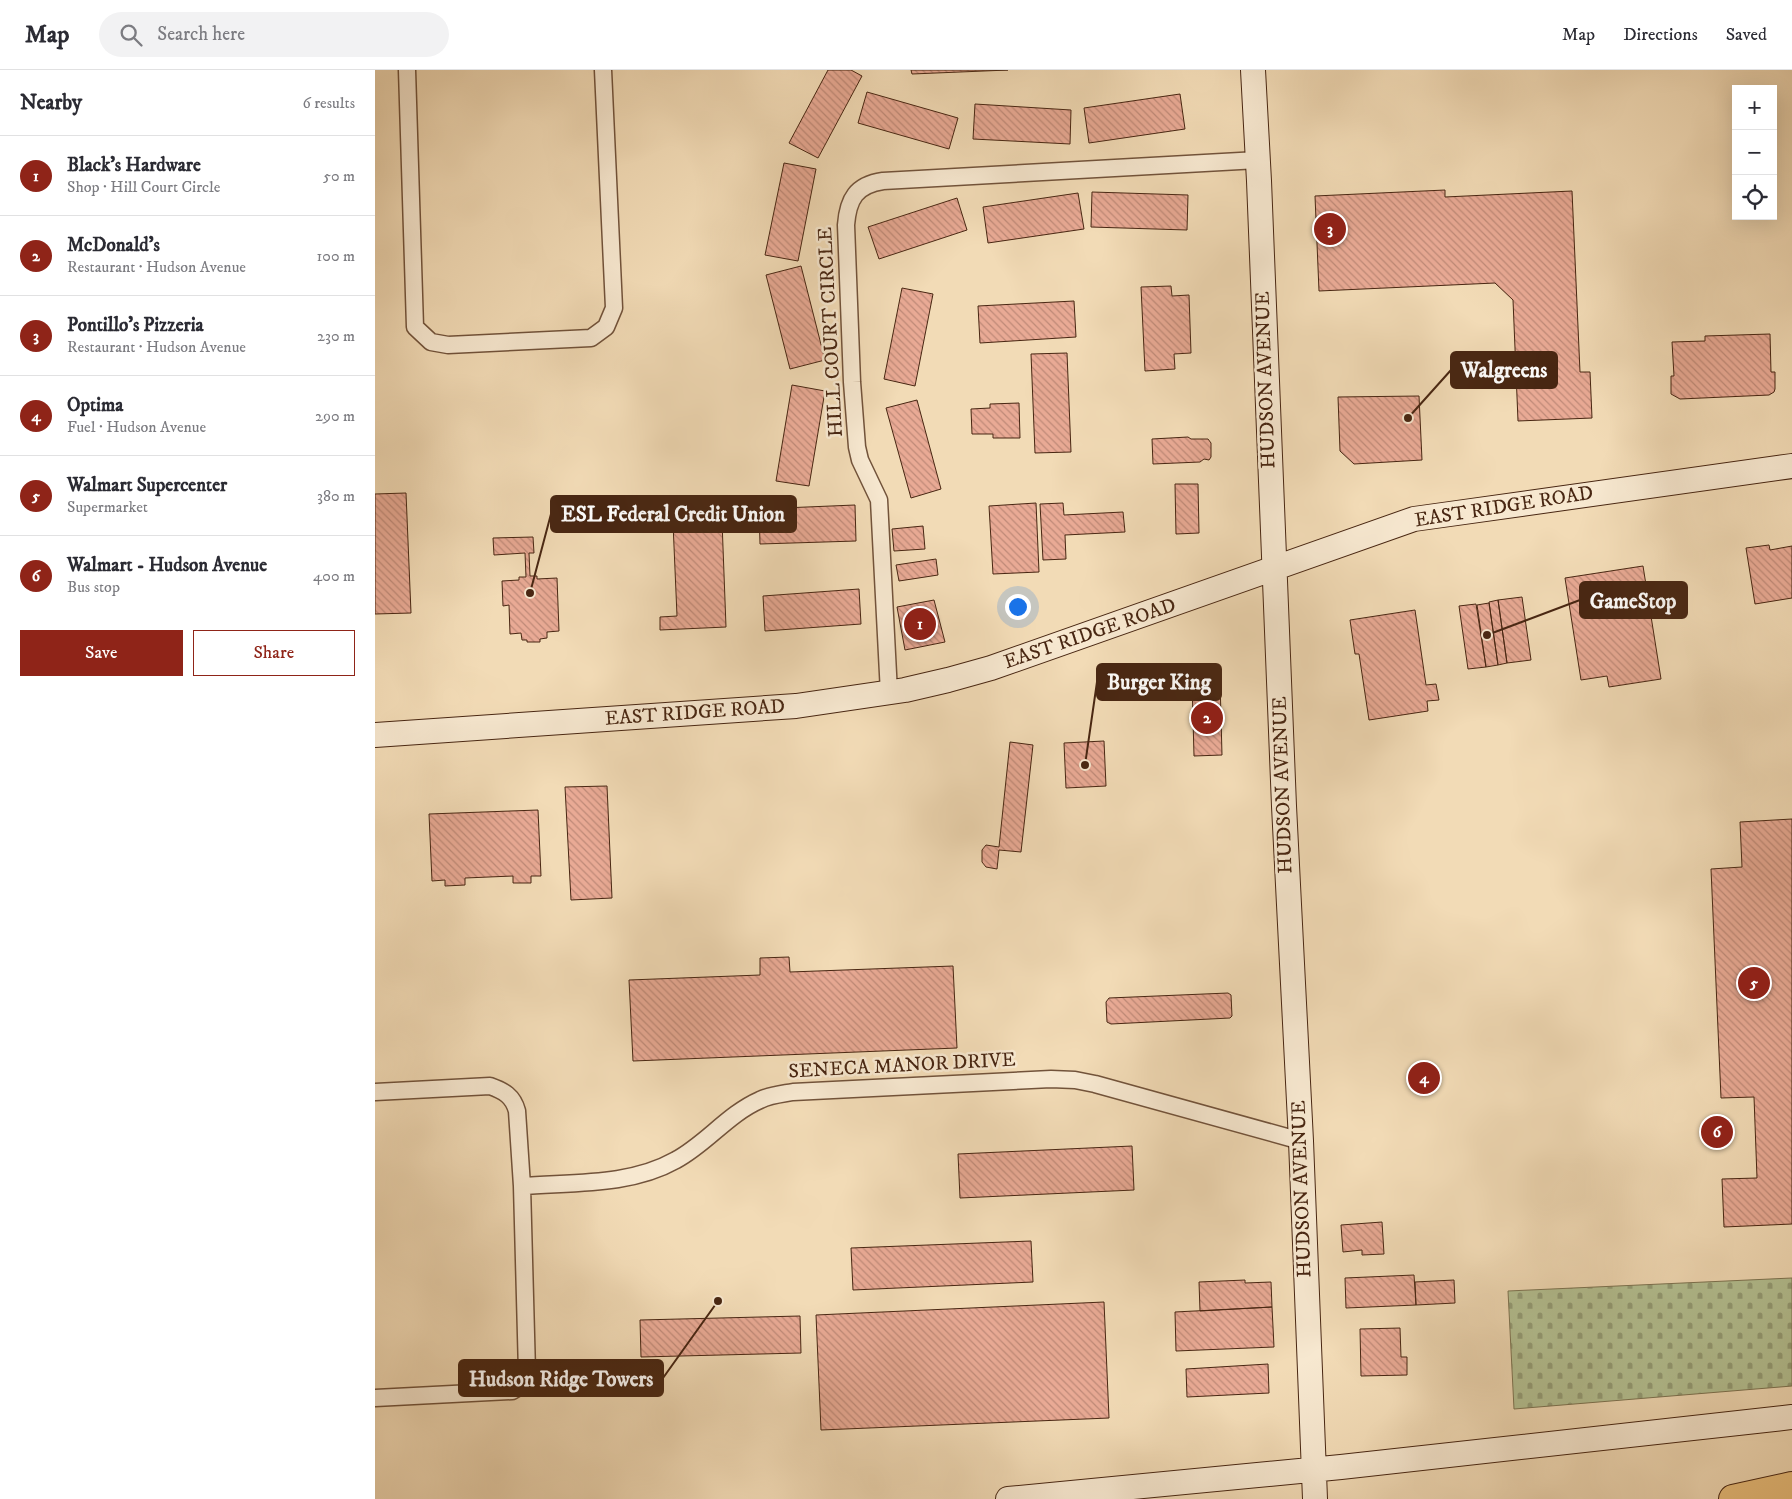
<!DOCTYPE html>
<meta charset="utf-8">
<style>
:root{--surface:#fff;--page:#f2f2f3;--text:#2b2b33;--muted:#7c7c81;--line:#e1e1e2;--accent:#8f2418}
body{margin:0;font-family:"IM FELL DW Pica",serif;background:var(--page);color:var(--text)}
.controls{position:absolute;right:15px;top:15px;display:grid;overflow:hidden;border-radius:0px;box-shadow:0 5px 20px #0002}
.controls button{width:45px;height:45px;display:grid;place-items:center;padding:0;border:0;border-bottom:1px solid var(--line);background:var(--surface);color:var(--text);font:25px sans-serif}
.you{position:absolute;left:642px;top:536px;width:18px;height:18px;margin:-12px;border:4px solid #fff;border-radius:50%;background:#1a73e8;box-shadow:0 0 0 8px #1a73e833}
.badge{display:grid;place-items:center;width:32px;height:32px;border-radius:50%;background:var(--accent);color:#fff;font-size:16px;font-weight:700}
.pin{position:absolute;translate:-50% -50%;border:2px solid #fff;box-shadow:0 1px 5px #0006}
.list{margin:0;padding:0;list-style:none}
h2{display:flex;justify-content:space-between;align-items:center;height:65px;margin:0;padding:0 20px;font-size:21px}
h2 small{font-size:16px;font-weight:400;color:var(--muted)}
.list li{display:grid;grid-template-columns:32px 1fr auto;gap:15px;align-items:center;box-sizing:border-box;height:80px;padding:0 20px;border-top:1px solid var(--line)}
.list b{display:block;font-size:19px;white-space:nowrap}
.list p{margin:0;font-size:16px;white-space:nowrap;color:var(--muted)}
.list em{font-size:16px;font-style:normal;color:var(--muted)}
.actions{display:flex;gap:10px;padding:15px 20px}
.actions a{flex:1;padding:11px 0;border:1px solid var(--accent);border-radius:0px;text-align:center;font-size:18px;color:var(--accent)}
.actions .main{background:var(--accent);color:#fff}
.icon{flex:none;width:28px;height:28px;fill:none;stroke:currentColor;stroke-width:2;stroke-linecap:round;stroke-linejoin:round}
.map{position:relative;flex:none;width:1417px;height:1429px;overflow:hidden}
header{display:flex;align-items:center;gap:30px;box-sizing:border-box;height:70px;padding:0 25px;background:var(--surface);border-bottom:1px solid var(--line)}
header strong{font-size:24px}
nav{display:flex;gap:28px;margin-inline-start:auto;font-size:18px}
.search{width:350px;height:45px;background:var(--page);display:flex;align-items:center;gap:12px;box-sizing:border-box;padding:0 18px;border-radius:28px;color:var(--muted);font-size:19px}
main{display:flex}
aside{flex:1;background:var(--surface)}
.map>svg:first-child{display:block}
</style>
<header>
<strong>Map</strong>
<div class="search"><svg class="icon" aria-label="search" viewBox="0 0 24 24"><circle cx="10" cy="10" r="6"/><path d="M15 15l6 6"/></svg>Search here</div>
<nav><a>Map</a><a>Directions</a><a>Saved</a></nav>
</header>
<main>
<aside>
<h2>Nearby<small>6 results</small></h2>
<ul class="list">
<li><span class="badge">1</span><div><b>Black's Hardware</b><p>Shop · Hill Court Circle</p></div><em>50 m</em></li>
<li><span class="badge">2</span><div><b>McDonald's</b><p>Restaurant · Hudson Avenue</p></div><em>100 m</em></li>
<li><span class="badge">3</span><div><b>Pontillo's Pizzeria</b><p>Restaurant · Hudson Avenue</p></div><em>230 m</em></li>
<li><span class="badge">4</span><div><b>Optima</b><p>Fuel · Hudson Avenue</p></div><em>290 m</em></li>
<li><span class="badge">5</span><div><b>Walmart Supercenter</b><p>Supermarket</p></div><em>380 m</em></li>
<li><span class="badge">6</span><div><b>Walmart - Hudson Avenue</b><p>Bus stop</p></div><em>400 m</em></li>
</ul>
<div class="actions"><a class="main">Save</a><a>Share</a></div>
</aside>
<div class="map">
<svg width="1417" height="1429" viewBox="0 0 1417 1429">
<defs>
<pattern id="cemetery-stones" width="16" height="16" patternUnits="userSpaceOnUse" patternTransform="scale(1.25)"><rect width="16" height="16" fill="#b4c193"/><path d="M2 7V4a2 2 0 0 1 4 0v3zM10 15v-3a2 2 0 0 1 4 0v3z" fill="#949d77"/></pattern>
<pattern id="building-back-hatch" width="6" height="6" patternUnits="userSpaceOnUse" patternTransform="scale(1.25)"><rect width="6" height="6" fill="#e9aa95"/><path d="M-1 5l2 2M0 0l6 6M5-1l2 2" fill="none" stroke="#bf8a78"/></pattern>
</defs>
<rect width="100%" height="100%" fill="#f2dbb6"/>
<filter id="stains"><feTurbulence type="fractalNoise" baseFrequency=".004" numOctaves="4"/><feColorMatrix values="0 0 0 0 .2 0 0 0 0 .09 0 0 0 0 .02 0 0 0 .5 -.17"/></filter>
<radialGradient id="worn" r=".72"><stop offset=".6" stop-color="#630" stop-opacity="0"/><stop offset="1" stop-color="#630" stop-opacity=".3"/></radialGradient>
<!-- cemetery -->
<path fill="url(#cemetery-stones)" stroke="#7e7452" d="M1417 1208V1316L1139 1339 1133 1221Z"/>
<!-- building -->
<path fill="url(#building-back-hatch)" stroke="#482612" d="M453 0H476L487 6 443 88 414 73Z
M536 0H633L537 4Z
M492 22 583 48 574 79 483 53Z
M805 24 810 59 714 73 709 38Z
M600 34 696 40 695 74 598 69Z
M409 93 441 99 423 191 390 185Z
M1070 120V127L1197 121 1205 302H1215L1217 348 1143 351 1138 230 1120 213 944 221 940 126Z
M717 122 813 125 812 160 716 157Z
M703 123 709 159 613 173 608 137Z
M582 128 592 160 504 189 493 157Z
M426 196 450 290 415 299 391 205Z
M796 216 797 226 814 225 816 283 799 284 800 299 770 301 766 217Z
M527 218 558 224 540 316 509 309Z
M699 231 701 267 605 273 603 236Z
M1395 264 1396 302H1400V319L1399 322 1394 325 1305 329 1296 324V306H1299L1297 272 1330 271V266Z
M692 283 696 382 660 383 656 284Z
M417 315 450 321 434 416 401 411Z
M1044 326 1047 390 979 394 965 381 963 327Z
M542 330 566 419 536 428 511 338Z
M644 333 645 368H618V364H597L596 339 615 338V334Z
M813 367 816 369H833L836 373V387L834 390 829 389 825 392 778 394 777 369Z
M800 414H823L824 463 801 464Z
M31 423 36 543 0 544V424Z
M661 433 664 502 618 504 614 436Z
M688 433 689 445 748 442 750 462 690 465 691 489 668 490 665 434Z
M480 435 481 471 385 474 384 439Z
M347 451 351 557 285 560V547L302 546 298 453Z
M548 456 550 479 519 481 517 459Z
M158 467 159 483H154L155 506H162V509L182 508 184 561 172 562V568L165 569V572H152V570H147L146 563 135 564 134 535 128 536 127 511 144 510V507H151L150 483 119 485 118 468Z
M1394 475 1395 480 1417 476V528L1380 534 1371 478Z
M561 489 563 505 524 511 521 495Z
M1268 496 1286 609 1234 617 1232 606 1206 610 1190 508Z
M484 519 486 554 390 561 388 526Z
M1147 527 1156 590 1132 593 1123 530Z
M559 530 570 572 530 580 522 537Z
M1123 530 1132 593 1123 595 1114 532Z
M1114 533 1123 595 1111 597 1102 535Z
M1101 534 1111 597 1093 599 1084 536Z
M1040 540 1051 615 1061 614 1064 630 1052 631 1053 641 994 650 984 584H980L975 550Z
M845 610 847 685 819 686 817 611Z
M729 671 731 716 691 718 689 673Z
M635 672 658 675 646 782 624 780 622 799 611 797 607 792V780L611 775 624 777Z
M232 716 237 828 196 830 190 717Z
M163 740 166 806H156V813H138V806L90 808V815L70 816V810L57 811 54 744Z
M1417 749V1154L1349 1157 1347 1109 1382 1108 1379 1027 1346 1028 1336 799 1367 797 1365 752Z
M414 887 415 902 578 896 582 978 258 991 254 910 385 905V888Z
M853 923 856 925 857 946 855 948 736 954 732 952 731 932 734 928Z
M757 1076 759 1120 585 1128 583 1084Z
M1007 1152 1009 1184 987 1185V1180L968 1182 966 1155Z
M656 1171 658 1212 478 1220 476 1178Z
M1039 1205 1041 1235 971 1238 970 1208Z
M870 1210V1213L896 1212 897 1237 825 1241 824 1212Z
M1079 1210 1080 1233 1041 1235 1040 1212Z
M729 1232 734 1348 446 1360 441 1245Z
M897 1237 899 1277 801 1281 800 1242Z
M425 1246 426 1283 266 1287 265 1250Z
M1025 1258 1026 1287H1032V1305L986 1306 985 1259Z
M893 1294 894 1323 812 1327 811 1299Z"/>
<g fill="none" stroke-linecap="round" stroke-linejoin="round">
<defs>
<path id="minor" d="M32 0 40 257 56 272 73 275 216 268 231 257 239 238 228 0
M514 623 504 430 485 390 482 377 477 312 471 155C473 129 481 115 508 111L883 90
M0 1022 115 1016C129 1021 138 1026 142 1041L147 1116 152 1302 149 1314 137 1321 0 1328
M147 1116C198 1112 255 1116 301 1090 331 1074 353 1044 385 1030 395 1025 407 1024 418 1022L676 1009 700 1010 720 1014 926 1071"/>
<path id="secondary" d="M878 0 884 111 909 736 926 1071 940 1429
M0 665 421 636 530 620 573 610 616 598 1039 449 1417 396
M633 1429 966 1397 1417 1347"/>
<path id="motorway" d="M1358 1429 1417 1416"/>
</defs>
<!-- minor casing -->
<use href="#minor" stroke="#72533b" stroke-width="19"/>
<!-- secondary casing -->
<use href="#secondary" stroke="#482612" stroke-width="26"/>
<!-- motorway casing -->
<use href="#motorway" stroke="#482612" stroke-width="30"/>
<!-- minor -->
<use href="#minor" stroke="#f7e8d0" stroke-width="16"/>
<!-- secondary -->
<use href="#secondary" stroke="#f7e8d0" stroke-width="24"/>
<!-- motorway -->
<use href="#motorway" stroke="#e9be7b" stroke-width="28"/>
</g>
<g text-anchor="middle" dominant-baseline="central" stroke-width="5" stroke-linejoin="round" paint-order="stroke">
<!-- street labels -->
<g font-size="20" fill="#482612" stroke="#f7e8d0">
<text transform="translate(456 262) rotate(-93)">HILL COURT CIRCLE</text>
<text transform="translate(891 310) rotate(-92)">HUDSON AVENUE</text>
<text transform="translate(1129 437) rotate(-9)">EAST RIDGE ROAD</text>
<text transform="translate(715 564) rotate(-19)">EAST RIDGE ROAD</text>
<text transform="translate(320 643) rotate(-4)">EAST RIDGE ROAD</text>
<text transform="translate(908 715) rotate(-92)">HUDSON AVENUE</text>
<text transform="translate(527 996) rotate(-3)">SENECA MANOR DRIVE</text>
<text transform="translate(927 1119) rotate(-92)">HUDSON AVENUE</text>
</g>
</g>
<!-- callouts -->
<path fill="none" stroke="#482612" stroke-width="2" d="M1033 348L1076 300M155 523L176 444M1112 565L1205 530M710 695L722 612M343 1231L288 1308"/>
<g fill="#482612" stroke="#f7e8d0" stroke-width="2">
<circle cx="1033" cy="348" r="5"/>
<circle cx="155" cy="523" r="5"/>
<circle cx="1112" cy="565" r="5"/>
<circle cx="710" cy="695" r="5"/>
<circle cx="343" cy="1231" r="5"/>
</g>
<g fill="#482612" stroke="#482612" stroke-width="2">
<rect x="1076" y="282" width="106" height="36" rx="5"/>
<rect x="176" y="426" width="245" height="36" rx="5"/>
<rect x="1205" y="512" width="107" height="36" rx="5"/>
<rect x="722" y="594" width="124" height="36" rx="5"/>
<rect x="84" y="1290" width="204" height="36" rx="5"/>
</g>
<g font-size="21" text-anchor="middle" font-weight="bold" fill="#fff">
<text x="1129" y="307">Walgreens</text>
<text x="298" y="451">ESL Federal Credit Union</text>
<text x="1258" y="538">GameStop</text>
<text x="784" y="619">Burger King</text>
<text x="186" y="1316">Hudson Ridge Towers</text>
</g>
<rect width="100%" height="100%" filter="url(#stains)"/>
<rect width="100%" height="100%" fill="url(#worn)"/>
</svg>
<div class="controls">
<button>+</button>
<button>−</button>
<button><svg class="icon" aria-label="locate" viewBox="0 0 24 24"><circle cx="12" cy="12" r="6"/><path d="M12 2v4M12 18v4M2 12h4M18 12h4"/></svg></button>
</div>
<div class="you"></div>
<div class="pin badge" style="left:545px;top:554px">1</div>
<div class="pin badge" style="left:832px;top:648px">2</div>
<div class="pin badge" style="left:955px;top:159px">3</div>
<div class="pin badge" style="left:1049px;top:1008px">4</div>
<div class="pin badge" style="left:1379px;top:913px">5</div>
<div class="pin badge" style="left:1342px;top:1062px">6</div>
</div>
</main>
